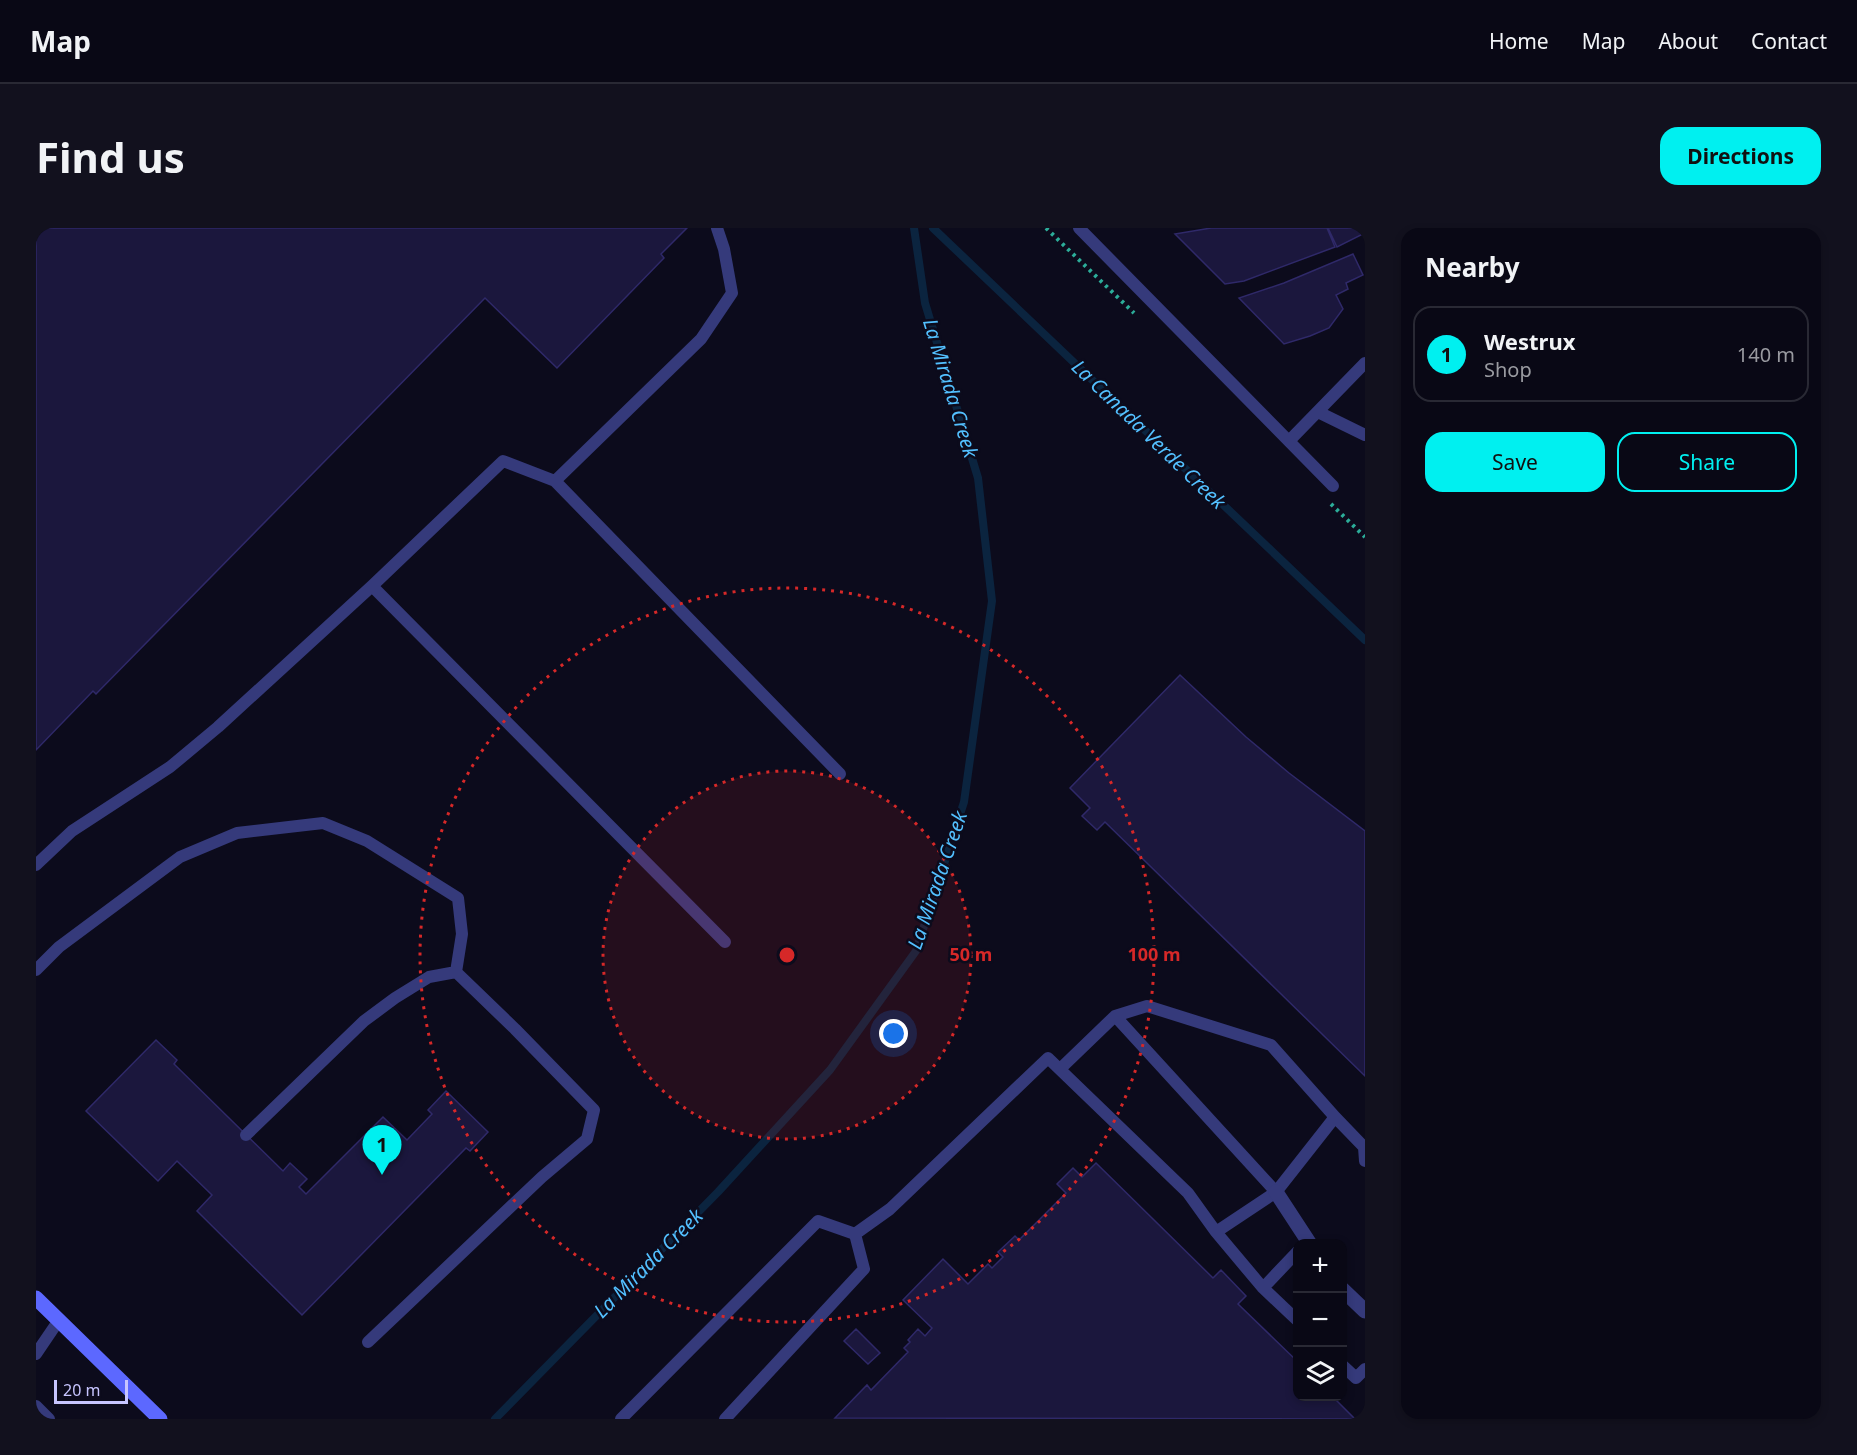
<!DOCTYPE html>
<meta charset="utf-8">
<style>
:root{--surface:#090815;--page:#12111e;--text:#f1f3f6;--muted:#999aa0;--line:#292934;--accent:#00f0f0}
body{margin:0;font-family:"Noto Sans",sans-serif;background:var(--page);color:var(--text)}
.controls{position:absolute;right:18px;bottom:18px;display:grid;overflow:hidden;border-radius:12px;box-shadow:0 3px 9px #0003}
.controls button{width:54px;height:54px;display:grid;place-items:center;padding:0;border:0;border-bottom:2px solid var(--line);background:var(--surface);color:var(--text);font:30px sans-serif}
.scale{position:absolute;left:18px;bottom:15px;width:74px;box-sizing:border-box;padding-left:6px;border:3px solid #c7c5ff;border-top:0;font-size:16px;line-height:21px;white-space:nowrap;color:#c7c5ff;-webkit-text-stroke:4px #0c0b1c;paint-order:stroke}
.you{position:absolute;left:858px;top:806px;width:21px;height:21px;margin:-15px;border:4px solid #fff;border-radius:50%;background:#1a73e8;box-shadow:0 0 0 9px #1a73e833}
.badge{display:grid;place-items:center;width:39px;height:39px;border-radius:50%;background:var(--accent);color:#111;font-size:20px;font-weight:700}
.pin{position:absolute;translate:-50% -50px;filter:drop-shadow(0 2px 3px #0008)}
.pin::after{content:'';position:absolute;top:32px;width:21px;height:18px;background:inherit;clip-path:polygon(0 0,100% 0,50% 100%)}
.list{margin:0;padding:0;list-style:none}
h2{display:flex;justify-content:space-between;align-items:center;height:78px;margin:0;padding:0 24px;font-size:26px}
h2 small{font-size:20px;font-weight:400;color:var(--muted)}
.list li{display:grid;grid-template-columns:39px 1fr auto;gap:18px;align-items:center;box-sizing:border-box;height:96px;margin:0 12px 12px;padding:0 12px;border:2px solid var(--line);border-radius:18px}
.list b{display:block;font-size:22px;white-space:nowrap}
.list p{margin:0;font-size:20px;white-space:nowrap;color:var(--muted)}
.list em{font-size:20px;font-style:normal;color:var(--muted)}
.actions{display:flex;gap:12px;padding:18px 24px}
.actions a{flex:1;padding:14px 0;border:2px solid var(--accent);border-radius:18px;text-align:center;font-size:21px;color:var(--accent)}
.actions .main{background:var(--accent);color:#111}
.icon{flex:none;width:33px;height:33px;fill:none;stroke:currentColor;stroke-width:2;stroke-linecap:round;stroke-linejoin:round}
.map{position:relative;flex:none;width:1329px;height:1191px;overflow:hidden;border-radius:18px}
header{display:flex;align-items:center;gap:36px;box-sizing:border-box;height:84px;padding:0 30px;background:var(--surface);border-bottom:2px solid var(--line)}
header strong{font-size:28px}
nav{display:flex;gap:33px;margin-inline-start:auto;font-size:21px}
.intro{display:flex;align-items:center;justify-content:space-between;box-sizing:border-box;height:144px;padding:0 36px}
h1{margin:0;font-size:42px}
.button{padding:15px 27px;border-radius:18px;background:var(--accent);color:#111;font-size:21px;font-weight:700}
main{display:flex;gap:36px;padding:0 36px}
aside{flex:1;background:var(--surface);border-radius:18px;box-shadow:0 3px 9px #0003}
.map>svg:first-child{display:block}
</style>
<header>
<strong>Map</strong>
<nav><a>Home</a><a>Map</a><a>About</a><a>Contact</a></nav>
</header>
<div class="intro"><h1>Find us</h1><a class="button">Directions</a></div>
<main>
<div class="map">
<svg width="1329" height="1191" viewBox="0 0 1329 1191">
<rect width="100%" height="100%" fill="#0c0b1c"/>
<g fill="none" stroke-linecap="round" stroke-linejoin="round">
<!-- stream -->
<path stroke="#0b243f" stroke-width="8" d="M897 0 1329 412
M459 1191 682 964 794 842 880 723 928 574 956 373 942 250 889 75 878 0"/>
</g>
<!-- building -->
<path fill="#1b173d" stroke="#2f2969" stroke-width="1.5" d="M0 0H651L625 26 628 30 521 140 449 70 60 466 57 463 0 522Z
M1175 0H1291L1299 19 1208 53 1189 56 1139 6Z
M1292 0H1329V5L1301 19Z
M1317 26 1327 47 1310 55 1312 61 1300 67 1307 81 1293 100 1274 108 1248 116 1203 70 1248 55Z
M1144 447 1210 509 1253 545 1329 603V848L1069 594 1061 602 1046 588 1054 580 1034 560Z
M120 812 141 832 138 836 247 943 254 935 271 951 263 959 270 966 347 889 371 912 396 886 392 882 410 863 452 904 434 923 430 920 266 1087 161 983 176 967 141 933 122 953 50 883Z
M1060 935 1177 1050 1185 1042 1210 1068 1202 1076 1262 1134V1168H1296L1319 1191 799 1190 831 1157 835 1162 872 1124 868 1120 874 1114 872 1112 882 1101 889 1108 896 1100 867 1072 907 1031 932 1056 952 1036 956 1040 967 1029 962 1024 979 1008 983 1012 1030 965 1021 956 1037 940 1046 949Z
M820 1101 844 1125 832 1136 808 1113Z"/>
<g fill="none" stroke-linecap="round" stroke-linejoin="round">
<!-- path -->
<path stroke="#2cad99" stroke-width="4" stroke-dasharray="3 4.5" stroke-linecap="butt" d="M1010 0 1098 85
M1295 276 1329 309"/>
<!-- service -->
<path stroke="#353a7b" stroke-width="12" d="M1043 0 1297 258
M1282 184 1329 207
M1253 213 1329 135
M519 253 665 111 696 65 688 21 681 0
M336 358 689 714
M0 637 36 603 134 539 182 499 336 358 467 233 519 253 804 546
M0 742 23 719 144 629 201 605 287 595 331 613 422 670 426 706 420 744 479 801 558 882 551 911 506 949 332 1114
M1079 788 1240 964
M1299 889 1328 919 1329 933
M210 907 328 793 359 770 393 749 420 744
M1180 1004 1227 1060
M819 1006 854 981 1012 830 1152 965 1180 1004 1240 964 1299 889 1235 817 1111 778 1079 788 1024 841
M1262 1023 1227 1060 1262 1093
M0 1126 23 1092
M1306 1137 1320 1150 1329 1141
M0 1178 13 1191
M585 1191 782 993 819 1006 828 1041 689 1191"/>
<!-- minor -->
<path stroke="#353a7b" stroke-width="15" d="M1240 964 1274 1016
M1306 1061 1329 1083"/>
<!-- secondary -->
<path stroke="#5c68ff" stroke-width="15" d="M0 1070 124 1191"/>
</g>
<!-- distance rings -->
<circle cx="751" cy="727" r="184" fill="#d62828" fill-opacity=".12"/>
<g fill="none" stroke="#d62828" stroke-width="3" stroke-dasharray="3 6">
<circle cx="751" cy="727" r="184"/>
<circle cx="751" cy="727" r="367"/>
</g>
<g text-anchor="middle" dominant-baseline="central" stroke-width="5" stroke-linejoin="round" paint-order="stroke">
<!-- water labels -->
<g font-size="20" font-style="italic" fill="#53c0ff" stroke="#0c0b1c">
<text transform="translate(915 160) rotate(73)">La Mirada Creek</text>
<text transform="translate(1113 206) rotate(44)">La Canada Verde Creek</text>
<text transform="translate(901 652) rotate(-71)">La Mirada Creek</text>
<text transform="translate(612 1035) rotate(-45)">La Mirada Creek</text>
</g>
</g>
<circle cx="751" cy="727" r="9" fill="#d62828" stroke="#0c0b1c" stroke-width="3"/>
<g font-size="18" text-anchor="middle" font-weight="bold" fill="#d62828" stroke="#0c0b1c" stroke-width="5" stroke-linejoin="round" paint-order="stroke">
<text x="935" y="733">50 m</text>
<text x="1118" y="733">100 m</text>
</g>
</svg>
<div class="controls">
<button>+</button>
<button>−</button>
<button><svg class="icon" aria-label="layers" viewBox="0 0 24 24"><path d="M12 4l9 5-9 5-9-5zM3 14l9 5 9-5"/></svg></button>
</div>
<div class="scale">20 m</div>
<div class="you"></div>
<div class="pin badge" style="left:346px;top:947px">1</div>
</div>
<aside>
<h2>Nearby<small></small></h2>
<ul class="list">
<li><span class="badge">1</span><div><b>Westrux</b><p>Shop</p></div><em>140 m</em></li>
</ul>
<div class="actions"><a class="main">Save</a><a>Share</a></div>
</aside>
</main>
